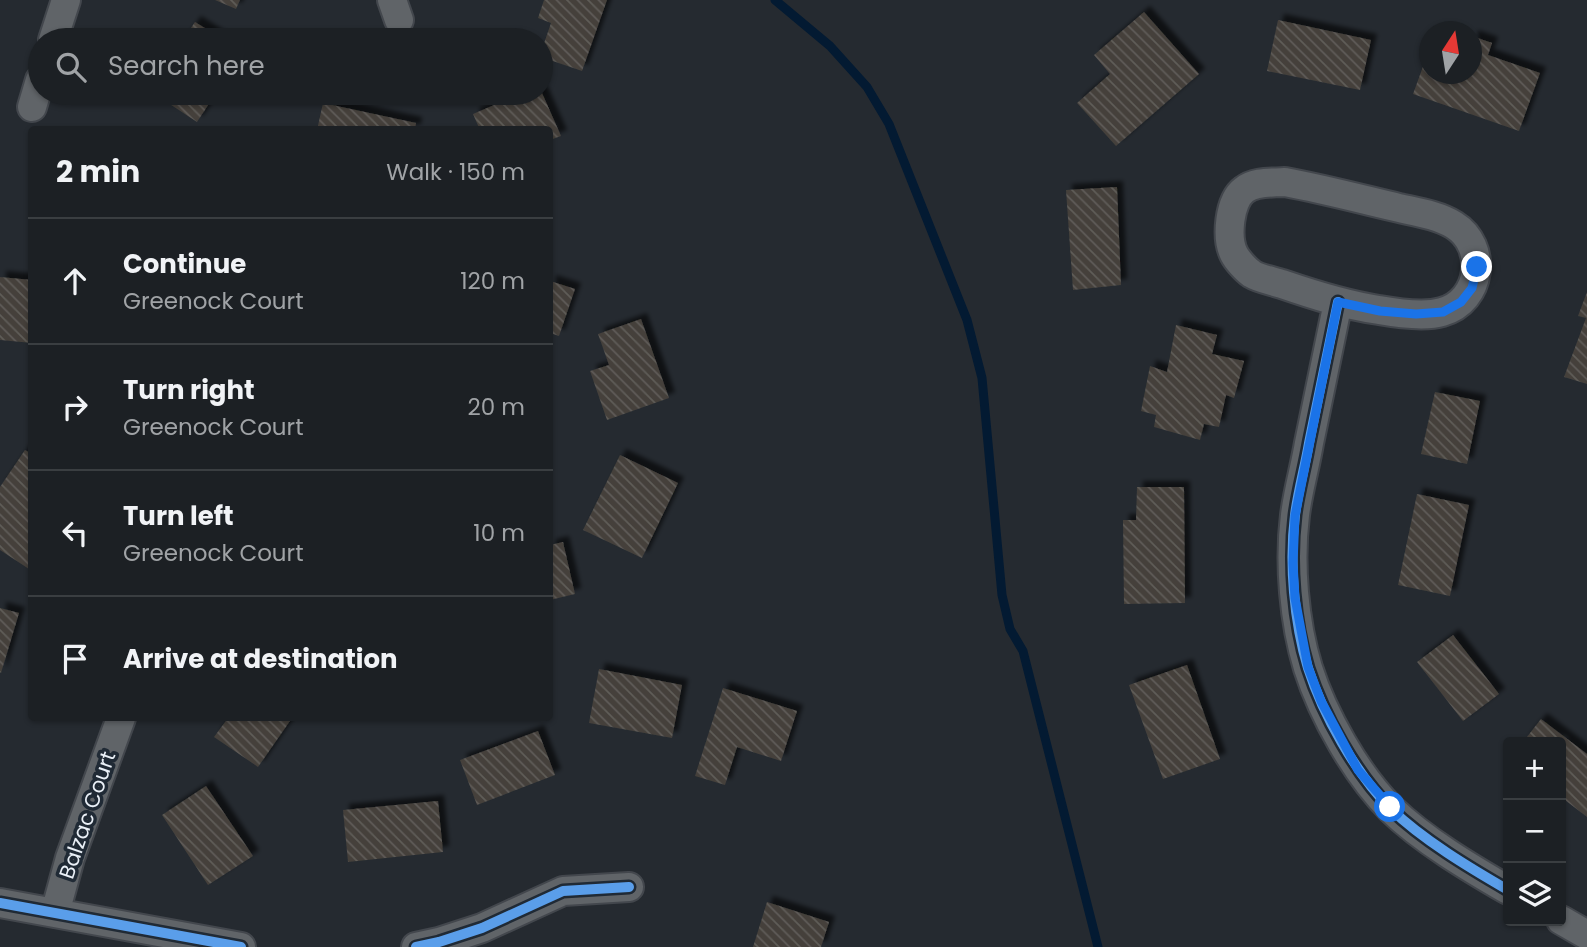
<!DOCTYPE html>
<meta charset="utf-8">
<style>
:root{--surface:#1c2024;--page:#292d31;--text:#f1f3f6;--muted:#a0a3a6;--line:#3a3e41}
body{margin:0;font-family:Poppins,sans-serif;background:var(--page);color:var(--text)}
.controls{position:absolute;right:21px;bottom:21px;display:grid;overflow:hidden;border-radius:7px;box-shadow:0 2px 5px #0004}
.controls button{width:63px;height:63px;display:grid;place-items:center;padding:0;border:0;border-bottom:2px solid var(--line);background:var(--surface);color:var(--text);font:35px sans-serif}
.compass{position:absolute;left:1419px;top:21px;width:63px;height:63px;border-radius:50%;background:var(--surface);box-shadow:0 2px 5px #0004;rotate:12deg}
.stop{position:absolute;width:21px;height:21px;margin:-16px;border:5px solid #1a73e8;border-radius:50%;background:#fff}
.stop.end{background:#1a73e8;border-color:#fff;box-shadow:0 2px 7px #0008}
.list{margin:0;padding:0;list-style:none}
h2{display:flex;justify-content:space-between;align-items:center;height:91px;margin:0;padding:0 28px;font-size:30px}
h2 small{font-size:23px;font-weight:400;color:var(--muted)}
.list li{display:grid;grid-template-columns:46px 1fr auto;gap:21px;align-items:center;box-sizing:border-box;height:126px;padding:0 28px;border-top:2px solid var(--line)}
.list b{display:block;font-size:26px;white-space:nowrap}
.list p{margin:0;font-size:23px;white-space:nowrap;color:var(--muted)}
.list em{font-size:23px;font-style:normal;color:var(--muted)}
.icon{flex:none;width:38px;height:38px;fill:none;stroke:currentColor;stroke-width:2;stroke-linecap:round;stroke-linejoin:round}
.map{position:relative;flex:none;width:1587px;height:947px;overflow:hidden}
.search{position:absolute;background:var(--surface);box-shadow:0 2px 5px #0004;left:28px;top:28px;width:525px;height:77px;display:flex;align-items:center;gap:18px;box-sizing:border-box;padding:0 24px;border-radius:38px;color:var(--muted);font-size:26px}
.panel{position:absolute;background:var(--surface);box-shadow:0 2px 5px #0004;left:28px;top:126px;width:525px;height:595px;border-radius:7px}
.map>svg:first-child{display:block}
</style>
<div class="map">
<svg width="1587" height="947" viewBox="0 0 1587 947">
<defs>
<pattern id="building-back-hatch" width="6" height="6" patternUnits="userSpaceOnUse" patternTransform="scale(1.75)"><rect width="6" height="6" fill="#44403b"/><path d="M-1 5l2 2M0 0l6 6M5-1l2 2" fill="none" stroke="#5f5c58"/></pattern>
<filter id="shadow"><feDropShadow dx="6" dy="-6" stdDeviation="2" flood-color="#0009"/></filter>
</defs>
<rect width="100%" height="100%" fill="#252a30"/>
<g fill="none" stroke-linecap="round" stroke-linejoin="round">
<!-- stream -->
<path stroke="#031a32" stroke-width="9" d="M775 0 830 46 867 87 889 124 967 320 982 378 1002 595 1010 629 1023 651 1098 947"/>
</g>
<!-- building -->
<path fill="url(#building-back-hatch)" filter="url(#shadow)" d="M215 0H240L236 9Z
M544 0H607L582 71 541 57V52L551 23 538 18Z
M1144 12 1199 74 1116 146 1077 103 1110 74 1094 55Z
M1278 20 1371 40 1360 90 1267 71Z
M195 22 224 40H183Z
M1472 36 1492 43 1488 55 1540 73 1519 131 1413 94 1429 50 1430 74H1472Z
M153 93H216L197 122Z
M522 93H542L561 136 550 140V130H480L473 114Z
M323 103 416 123 415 130H317Z
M1117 187 1121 285 1073 290 1066 190Z
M0 277 32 280V343L0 340Z
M550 281 575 289 559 336 550 333Z
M1587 292V384L1564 377 1586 318 1578 316Z
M641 319 669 398 607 420 590 371 609 365 598 334Z
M1176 325 1217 335 1212 354 1244 361 1234 398 1226 395 1219 427 1204 424 1200 440 1154 427 1156 415 1141 411 1150 366 1167 372Z
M1435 392 1480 401 1467 464 1421 454Z
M25 450 32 454V571L0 550V487Z
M620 455 678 483 642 558 583 530Z
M1137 487H1184L1185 603 1124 604 1123 520H1136Z
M1417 494 1469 505 1450 596 1398 585Z
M563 542 575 594 550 600V545Z
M0 608 19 613 1 673 0 672Z
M1453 635 1499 694 1463 721 1417 662Z
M1187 665 1220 759 1163 779 1129 685Z
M599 669 682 685 672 738 589 723Z
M723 688 797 711 781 761 737 747 725 785 695 776Z
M228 718H292L258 767 214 737Z
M1541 719 1587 754V817L1561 797V742H1523Z
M538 731 555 775 477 805 460 760Z
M206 786 253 856 208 885 162 815Z
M438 801 443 852 348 862 343 810Z
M767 902 829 922 821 947H753Z"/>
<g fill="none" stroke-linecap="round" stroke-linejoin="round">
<defs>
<path id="minor" d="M392 0 399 20
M53 40 66 0
M32 107 40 80
M1285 182C1323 189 1361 199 1399 208 1417 212 1438 215 1454 225 1488 246 1482 301 1442 312 1425 317 1396 313 1379 310 1345 305 1314 295 1282 284 1273 281 1260 279 1252 274 1246 270 1237 260 1234 254 1226 238 1229 201 1244 190 1255 181 1272 183 1285 182Z
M1338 302C1328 349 1319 396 1309 443 1305 467 1298 491 1295 515 1289 563 1294 622 1308 668 1323 715 1356 774 1391 809 1423 840 1470 868 1508 890
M0 903 241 947
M55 913 70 858 121 718
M1561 920 1587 935
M416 947 439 942 482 928 563 891 629 887"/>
</defs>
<!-- minor casing -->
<use href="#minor" stroke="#43474d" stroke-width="32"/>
<!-- minor -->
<use href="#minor" stroke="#606468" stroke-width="28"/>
<defs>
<path id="cycleway" d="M1338 302C1328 349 1319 396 1309 443 1305 467 1298 491 1295 515 1289 563 1294 622 1308 668 1323 715 1356 774 1391 809 1423 840 1470 868 1508 890
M0 903 241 947
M416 947 439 942 482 928 563 891 629 887"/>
</defs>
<!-- cycleway casing -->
<use href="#cycleway" stroke="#202a35" stroke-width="15"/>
<!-- cycleway -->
<use href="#cycleway" stroke="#5a9eea" stroke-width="10"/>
</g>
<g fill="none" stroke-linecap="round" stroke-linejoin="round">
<!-- route -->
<path stroke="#1a73e8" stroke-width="9" d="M1390 807 1358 770 1321 701 1308 667 1295 598 1293 563 1295 516 1338 302 1380 311 1416 314 1443 312 1461 302 1472 288 1477 267"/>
</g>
<g text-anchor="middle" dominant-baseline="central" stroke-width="7" stroke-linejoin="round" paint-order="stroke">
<!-- street labels -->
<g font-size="21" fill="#eaf0f7" stroke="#202a35">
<text transform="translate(87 815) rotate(-71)">Balzac Court</text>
</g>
</g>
</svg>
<div class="controls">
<button>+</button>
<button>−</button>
<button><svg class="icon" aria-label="layers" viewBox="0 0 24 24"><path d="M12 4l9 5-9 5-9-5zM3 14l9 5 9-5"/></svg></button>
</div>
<svg class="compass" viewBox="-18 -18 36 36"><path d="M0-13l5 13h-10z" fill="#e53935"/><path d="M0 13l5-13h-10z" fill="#a0a3a6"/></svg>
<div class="stop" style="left:1390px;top:807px"></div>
<div class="stop end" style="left:1477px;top:267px"></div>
<div class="search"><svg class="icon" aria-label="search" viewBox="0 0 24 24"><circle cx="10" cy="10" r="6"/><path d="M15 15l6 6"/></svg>Search here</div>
<section class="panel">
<h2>2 min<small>Walk · 150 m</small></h2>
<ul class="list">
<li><svg class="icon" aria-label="ahead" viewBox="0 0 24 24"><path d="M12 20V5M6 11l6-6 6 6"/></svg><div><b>Continue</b><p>Greenock Court</p></div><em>120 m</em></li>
<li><svg class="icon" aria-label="right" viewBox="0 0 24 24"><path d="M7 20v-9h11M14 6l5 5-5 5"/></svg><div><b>Turn right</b><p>Greenock Court</p></div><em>20 m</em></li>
<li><svg class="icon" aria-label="left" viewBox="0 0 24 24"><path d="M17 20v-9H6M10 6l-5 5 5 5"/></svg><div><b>Turn left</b><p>Greenock Court</p></div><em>10 m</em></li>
<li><svg class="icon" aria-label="arrive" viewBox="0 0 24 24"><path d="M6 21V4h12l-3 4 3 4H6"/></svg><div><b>Arrive at destination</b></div></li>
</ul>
</section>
</div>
